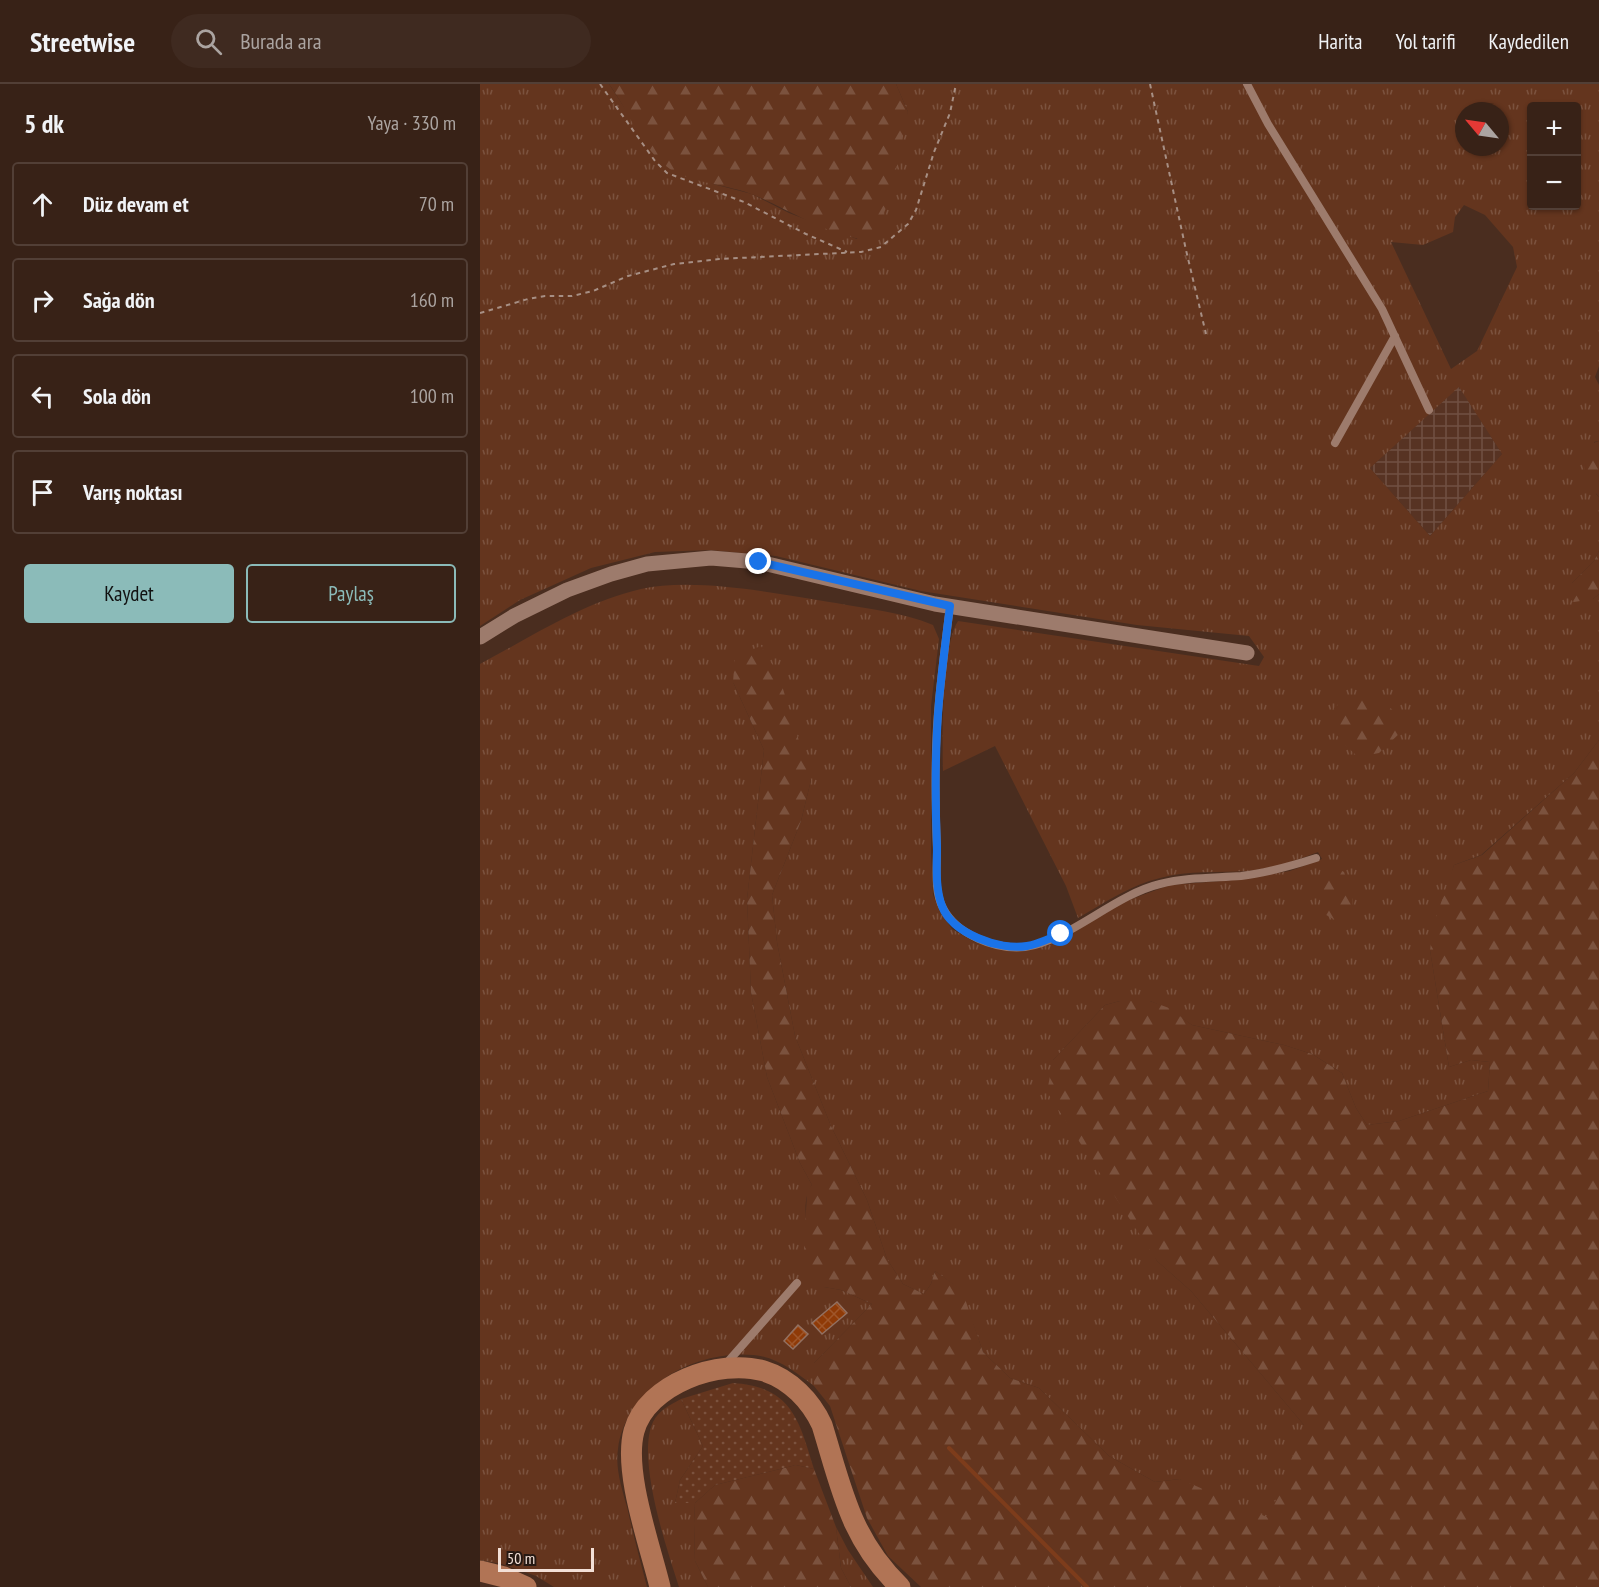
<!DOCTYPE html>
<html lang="tr">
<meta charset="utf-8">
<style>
:root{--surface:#382217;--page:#3f2a20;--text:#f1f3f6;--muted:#aba4a1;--line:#523f36;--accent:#8bbbb9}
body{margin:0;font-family:"PT Sans Narrow",sans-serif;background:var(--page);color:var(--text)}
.controls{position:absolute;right:18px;top:18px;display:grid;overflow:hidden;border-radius:6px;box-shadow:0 2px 4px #0004}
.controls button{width:54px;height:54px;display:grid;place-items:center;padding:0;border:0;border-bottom:2px solid var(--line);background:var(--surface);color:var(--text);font:30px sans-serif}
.compass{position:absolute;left:975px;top:18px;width:54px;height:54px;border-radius:50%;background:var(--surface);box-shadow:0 2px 4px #0004;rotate:299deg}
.scale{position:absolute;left:18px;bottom:15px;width:96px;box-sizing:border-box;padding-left:6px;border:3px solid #f3e0d7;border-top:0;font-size:16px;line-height:21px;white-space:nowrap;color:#f3e0d7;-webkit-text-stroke:4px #261913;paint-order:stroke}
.stop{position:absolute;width:18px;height:18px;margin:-14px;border:4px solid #1a73e8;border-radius:50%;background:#fff}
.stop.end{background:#1a73e8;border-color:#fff;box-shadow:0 2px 6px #0008}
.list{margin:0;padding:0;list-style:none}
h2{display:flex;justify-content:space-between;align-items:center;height:78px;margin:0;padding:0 24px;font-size:26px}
h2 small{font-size:20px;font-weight:400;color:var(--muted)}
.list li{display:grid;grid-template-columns:39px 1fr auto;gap:18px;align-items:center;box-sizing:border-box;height:84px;margin:0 12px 12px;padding:0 12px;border:2px solid var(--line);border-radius:6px}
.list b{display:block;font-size:22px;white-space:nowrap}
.list em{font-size:20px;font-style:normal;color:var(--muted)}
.actions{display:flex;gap:12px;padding:18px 24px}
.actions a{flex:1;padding:14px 0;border:2px solid var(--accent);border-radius:6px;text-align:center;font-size:21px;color:var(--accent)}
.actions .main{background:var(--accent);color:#111}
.icon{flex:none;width:33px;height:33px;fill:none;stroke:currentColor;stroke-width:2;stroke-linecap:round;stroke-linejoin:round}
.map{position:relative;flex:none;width:1119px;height:1503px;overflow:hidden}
header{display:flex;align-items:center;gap:36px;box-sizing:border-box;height:84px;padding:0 30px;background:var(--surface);border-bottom:2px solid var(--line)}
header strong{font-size:28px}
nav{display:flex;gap:33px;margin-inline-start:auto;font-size:21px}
.search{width:420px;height:54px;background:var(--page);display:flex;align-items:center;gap:15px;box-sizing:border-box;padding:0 21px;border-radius:33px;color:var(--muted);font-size:22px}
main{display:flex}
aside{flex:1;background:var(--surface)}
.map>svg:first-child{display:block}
</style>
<header>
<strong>Streetwise</strong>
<div class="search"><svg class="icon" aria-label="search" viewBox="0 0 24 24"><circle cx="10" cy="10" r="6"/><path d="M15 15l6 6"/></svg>Burada ara</div>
<nav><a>Harita</a><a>Yol tarifi</a><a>Kaydedilen</a></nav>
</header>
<main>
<aside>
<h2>5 dk<small>Yaya · 330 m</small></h2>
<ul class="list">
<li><svg class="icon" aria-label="ahead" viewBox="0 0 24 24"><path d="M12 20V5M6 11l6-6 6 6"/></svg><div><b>Düz devam et</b></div><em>70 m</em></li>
<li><svg class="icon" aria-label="right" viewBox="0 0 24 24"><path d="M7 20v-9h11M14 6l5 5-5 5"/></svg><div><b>Sağa dön</b></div><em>160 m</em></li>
<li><svg class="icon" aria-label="left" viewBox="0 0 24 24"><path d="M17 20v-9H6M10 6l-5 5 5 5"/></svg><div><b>Sola dön</b></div><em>100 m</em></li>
<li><svg class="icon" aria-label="arrive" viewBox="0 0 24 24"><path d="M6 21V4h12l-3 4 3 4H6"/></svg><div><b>Varış noktası</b></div></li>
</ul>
<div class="actions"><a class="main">Kaydet</a><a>Paylaş</a></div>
</aside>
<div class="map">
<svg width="1119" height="1503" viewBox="0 0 1119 1503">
<defs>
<pattern id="industrial-grid" width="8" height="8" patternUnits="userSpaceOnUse" patternTransform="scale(1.5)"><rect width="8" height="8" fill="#573323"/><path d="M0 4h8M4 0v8" fill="none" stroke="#705042"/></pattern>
<pattern id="grass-tufts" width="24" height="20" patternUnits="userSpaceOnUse" patternTransform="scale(1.5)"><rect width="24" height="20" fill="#64351e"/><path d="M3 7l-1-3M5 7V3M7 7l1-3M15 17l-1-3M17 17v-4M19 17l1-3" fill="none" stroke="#7b523e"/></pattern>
<pattern id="forest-firs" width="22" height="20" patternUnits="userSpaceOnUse" patternTransform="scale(1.5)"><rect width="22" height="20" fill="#64351e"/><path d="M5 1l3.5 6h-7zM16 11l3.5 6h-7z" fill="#7b523e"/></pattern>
<pattern id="garden-dots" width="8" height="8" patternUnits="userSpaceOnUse" patternTransform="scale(1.5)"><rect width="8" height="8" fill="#64351e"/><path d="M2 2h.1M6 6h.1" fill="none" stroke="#7b523e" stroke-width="1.8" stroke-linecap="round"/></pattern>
<pattern id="building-cross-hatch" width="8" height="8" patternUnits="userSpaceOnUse" patternTransform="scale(1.5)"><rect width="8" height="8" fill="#8f3a07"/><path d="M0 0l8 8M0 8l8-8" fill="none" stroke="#9f562a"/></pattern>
</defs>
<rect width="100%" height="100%" fill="#4a2d1f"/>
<!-- industrial -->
<path fill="url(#industrial-grid)" d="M979 302 1022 370 950 452 890 384Z"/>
<!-- grass -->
<path fill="url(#grass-tufts)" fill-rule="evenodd" d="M0 0H129L176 72 233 100 272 110 309 129 377 155 428 28 416 0H1119V282L1115 293 1119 301V357L1114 358 1116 410 1119 413V467L1114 477 1092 499 1113 515 1119 510V656L1094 689 1001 771 974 781 950 866 969 983 991 976 1010 978 1008 1007 919 1037 887 1041 876 1024 862 989 832 970 804 961 712 941 689 925 670 917H640L625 921 573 976 677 1177 711 1207 824 1341 835 1503 700 1395 675 1398 629 1372 559 1304 530 1294 503 1268 481 1206 455 1187 451 1200 444 1210 423 1200 407 1175 387 1116 351 1042 315 952 297 858 292 811 321 737 331 696 253 598 284 666 267 815 271 908 287 993 320 1079 332 1101C315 1122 336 1179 344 1203L361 1206 392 1220 334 1279V1302C317 1289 297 1273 274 1271 215 1265 146 1303 138 1365 135 1384 142 1405 147 1423 153 1450 160 1476 167 1503H74L56 1492 22 1480 0 1476V580C51 553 104 518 161 505 216 493 299 510 356 519 389 525 422 528 453 541L459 555 451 622V770L453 811 460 828 472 845 496 859 524 865H552L585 852 646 817 690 801 754 796 810 787 842 775 838 768C815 777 792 785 767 787 739 789 709 786 680 794 651 801 624 819 598 834L586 802 515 662 463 687C462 656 462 560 478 537L779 582 784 573 769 552 657 541 441 507 296 472 230 466 175 468 111 484 40 516 0 542ZM1052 22H1096V122H1052ZM984 27H1020V63H984ZM984 121 1005 131 1033 163 1037 183 997 267 971 285 911 158 943 161 973 148 975 133ZM979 303 1022 370 950 452 890 384Z
M201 1315 223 1362 200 1396 195 1419H215L214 1439 215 1477 228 1503H199C187 1465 156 1375 173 1338 179 1326 190 1321 201 1315Z
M356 1443 368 1466 393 1503H371L361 1484Z"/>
<!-- forest -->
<path fill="url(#forest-firs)" d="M129 0H416L428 28 410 116 393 151C387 153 381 156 375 154 339 146 307 125 274 111 250 101 211 99 190 85 161 65 149 27 129 0Z
M1119 357V413C1106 399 1092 363 1119 357Z
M1119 467V510L1113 515 1094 518 1088 514 1092 499 1114 477Z
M281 562 299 592 331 696 321 737 292 811 297 858 315 952 351 1042 387 1116 407 1175 423 1200 444 1210 451 1200 455 1187 482 1206 503 1268 530 1294 559 1304 629 1372 675 1398 700 1395 789 1434 824 1341 711 1207 677 1177 567 1008 573 976 625 921 640 917H670L689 924 712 941 804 961 832 970 862 989 876 1024 887 1041 919 1037 1008 1007 1010 978 991 976 969 983 950 866 954 839 974 781 1002 771 1094 689 1119 656V1503H441L408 1472 387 1434 350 1322 334 1302V1279L392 1220 361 1206 344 1203 323 1186 327 1107 332 1101 320 1079 287 993 271 908 267 815 284 666 253 598 255 572Z
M875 613C900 615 916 619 922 647L899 669 878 673 861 657 846 635C854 621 861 618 875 613Z
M842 775 864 788 872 811V838L855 836 841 828 839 798Z
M316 1381 334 1385 356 1443 361 1484 371 1503H228L215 1477 214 1439 215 1419 235 1401Z"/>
<!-- garden -->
<path fill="url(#garden-dots)" d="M253 1299C312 1303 319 1336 334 1385L316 1381 235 1401 215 1419H195L200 1396 223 1362 201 1315Z"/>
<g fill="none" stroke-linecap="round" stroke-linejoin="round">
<!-- stream -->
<path stroke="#7d3c1b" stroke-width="4" d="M469 1364 607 1503"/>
</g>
<!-- building -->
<path fill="url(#building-cross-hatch)" stroke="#927061" stroke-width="1.5" d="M357 1218 367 1229 342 1250 332 1239Z
M318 1241 328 1250 313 1265 304 1257Z"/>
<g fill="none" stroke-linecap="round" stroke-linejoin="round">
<!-- path -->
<path stroke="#a78f84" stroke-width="2" stroke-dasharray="4.5 4.5" stroke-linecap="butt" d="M120 0 175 77 187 89 264 118 326 150 367 168
M670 0 706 166 726 250
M0 229 48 215 65 212H92L113 207 148 192 194 180 239 175 381 168 401 163 428 140 436 126 454 68 470 29 476 0"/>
<!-- lane -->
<path stroke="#9d7b6c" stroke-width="8" d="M767 0 788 40 902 225 949 326
M855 359 915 252
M470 522C466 554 462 585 459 617 454 666 455 717 457 766 457 784 454 808 463 824 477 851 516 866 545 863 589 857 634 811 680 800 707 793 734 794 761 792 787 789 811 782 836 774
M245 1281 317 1199"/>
<!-- street -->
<path stroke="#9d7b6c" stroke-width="15" d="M0 553 34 532 87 506 131 490 167 480 231 474 279 478 455 520 767 569"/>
<!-- secondary -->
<path stroke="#b17455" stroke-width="21" d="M0 1487 24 1493 46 1503
M180 1503C170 1461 143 1388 154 1347 167 1300 239 1274 284 1287 310 1295 331 1317 342 1341 362 1406 370 1454 420 1503"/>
</g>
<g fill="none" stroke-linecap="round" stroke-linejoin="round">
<!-- route -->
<path stroke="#1a73e8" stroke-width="8" d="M279 478 470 522C466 554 462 585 459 617 455 665 455 715 457 763 457 782 455 804 462 822 472 849 519 867 547 862 559 860 570 854 581 850"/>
</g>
</svg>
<div class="controls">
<button>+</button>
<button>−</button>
</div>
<svg class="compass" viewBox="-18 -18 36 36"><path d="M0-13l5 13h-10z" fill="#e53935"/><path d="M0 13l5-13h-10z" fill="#aba4a1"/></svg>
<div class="scale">50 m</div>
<div class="stop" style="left:581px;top:850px"></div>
<div class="stop end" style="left:279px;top:478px"></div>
</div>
</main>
